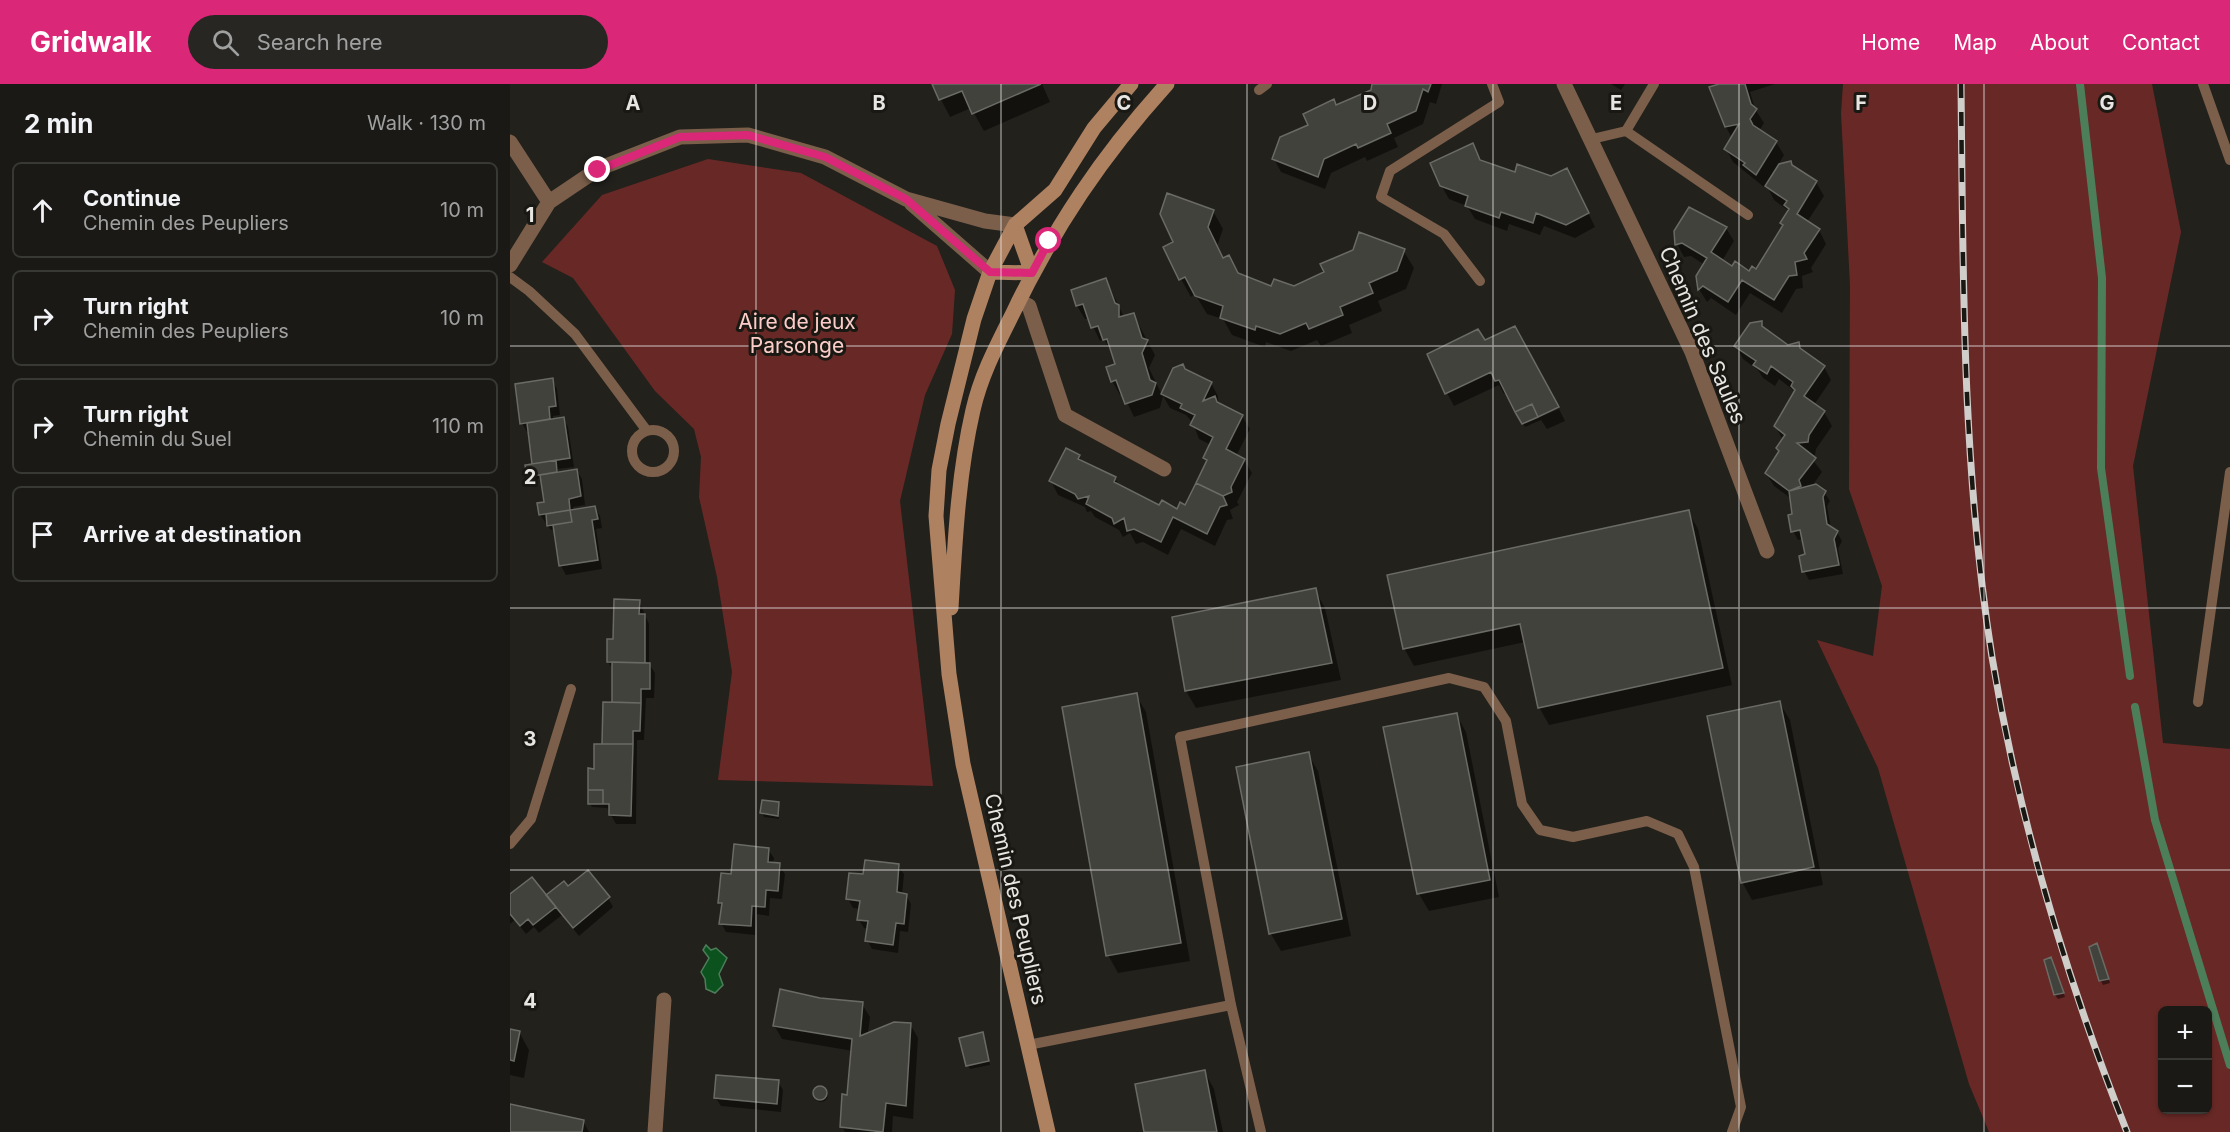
<!DOCTYPE html>
<meta charset="utf-8">
<style>
:root{--surface:#1a1915;--page:#272622;--text:#f1f3f6;--muted:#9fa0a0;--line:#383834;--accent:#db2777}
body{margin:0;font-family:Inter,sans-serif;background:var(--page);color:var(--text)}
.controls{position:absolute;right:18px;bottom:18px;display:grid;overflow:hidden;border-radius:9px;box-shadow:0 2px 4px #0004}
.controls button{width:54px;height:54px;display:grid;place-items:center;padding:0;border:0;border-bottom:2px solid var(--line);background:var(--surface);color:var(--text);font:30px sans-serif}
.stop{position:absolute;width:18px;height:18px;margin:-14px;border:4px solid #db2777;border-radius:50%;background:#fff}
.stop.end{background:#db2777;border-color:#fff;box-shadow:0 2px 6px #0008}
.list{margin:0;padding:0;list-style:none}
h2{display:flex;justify-content:space-between;align-items:center;height:78px;margin:0;padding:0 24px;font-size:26px}
h2 small{font-size:20px;font-weight:400;color:var(--muted)}
.list li{display:grid;grid-template-columns:39px 1fr auto;gap:18px;align-items:center;box-sizing:border-box;height:96px;margin:0 12px 12px;padding:0 12px;border:2px solid var(--line);border-radius:9px}
.list b{display:block;font-size:22px;white-space:nowrap}
.list p{margin:0;font-size:20px;white-space:nowrap;color:var(--muted)}
.list em{font-size:20px;font-style:normal;color:var(--muted)}
.icon{flex:none;width:33px;height:33px;fill:none;stroke:currentColor;stroke-width:2;stroke-linecap:round;stroke-linejoin:round}
.map{position:relative;flex:none;width:1720px;height:1048px;overflow:hidden}
header{display:flex;align-items:center;gap:36px;box-sizing:border-box;height:84px;padding:0 30px;background:var(--accent);color:#fff}
header strong{font-size:28px}
nav{display:flex;gap:33px;margin-inline-start:auto;font-size:21px}
.search{width:420px;height:54px;background:var(--page);display:flex;align-items:center;gap:15px;box-sizing:border-box;padding:0 21px;border-radius:33px;color:var(--muted);font-size:22px}
main{display:flex}
aside{flex:1;background:var(--surface)}
.map>svg:first-child{display:block}
</style>
<header>
<strong>Gridwalk</strong>
<div class="search"><svg class="icon" aria-label="search" viewBox="0 0 24 24"><circle cx="10" cy="10" r="6"/><path d="M15 15l6 6"/></svg>Search here</div>
<nav><a>Home</a><a>Map</a><a>About</a><a>Contact</a></nav>
</header>
<main>
<aside>
<h2>2 min<small>Walk · 130 m</small></h2>
<ul class="list">
<li><svg class="icon" aria-label="ahead" viewBox="0 0 24 24"><path d="M12 20V5M6 11l6-6 6 6"/></svg><div><b>Continue</b><p>Chemin des Peupliers</p></div><em>10 m</em></li>
<li><svg class="icon" aria-label="right" viewBox="0 0 24 24"><path d="M7 20v-9h11M14 6l5 5-5 5"/></svg><div><b>Turn right</b><p>Chemin des Peupliers</p></div><em>10 m</em></li>
<li><svg class="icon" aria-label="right" viewBox="0 0 24 24"><path d="M7 20v-9h11M14 6l5 5-5 5"/></svg><div><b>Turn right</b><p>Chemin du Suel</p></div><em>110 m</em></li>
<li><svg class="icon" aria-label="arrive" viewBox="0 0 24 24"><path d="M6 21V4h12l-3 4 3 4H6"/></svg><div><b>Arrive at destination</b></div></li>
</ul>
</aside>
<div class="map">
<svg width="1720" height="1048" viewBox="0 0 1720 1048">
<rect width="100%" height="100%" fill="#23211c"/>
<!-- green -->
<path fill="#682926" fill-rule="evenodd" d="M1333 0H1642L1671 148 1623 382 1653 659 1720 665V1048H1479L1459 1000 1368 684 1307 556 1363 572 1372 502 1339 405 1340 201 1331 29ZM1652 926H1698V1026H1652Z
M198 75 291 89 427 162 445 206 442 250 415 311 390 417 423 702 208 696 222 588 207 493 189 413 191 373 184 345 145 307 63 194 32 178 92 111Z"/>
<!-- water -->
<path fill="#0b521f" stroke="#4d7e5a" stroke-width="1.5" d="M196 861 201 866 206 864 217 874 209 890 213 901 205 909 196 905 195 895 191 888 199 874 193 866Z"/>
<!-- shadow -->
<path fill="#0007" d="M423 0H532L540 18 474 47 461 24 440 33Z
M864 0H932L926 20 920 18 913 40 884 54 888 63 857 77 855 73 821 89 815 105 771 88 764 75 800 41 826 22 862 7Z
M1101 0H1115L1111 6Z
M1214 0H1265L1240 8 1245 25 1254 39 1249 47 1266 58 1274 71 1267 83 1281 78 1284 84 1306 98 1314 112 1297 138 1309 146 1316 160 1301 184 1303 188 1292 192 1293 204 1286 205 1272 229 1240 209 1226 231 1201 214 1197 218 1189 205 1188 192 1195 181 1181 172 1174 173 1167 160 1216 144 1224 157 1212 177 1223 184 1240 189 1246 187 1274 143 1272 139 1279 127 1264 116 1256 100 1254 103 1223 78 1216 65 1222 54 1216 43Z
M963 61 972 78 1006 90 1064 99 1085 143 1065 154 1034 142 1030 151 999 140 997 147 965 135 957 122 939 115 931 101Z
M703 127 713 145 707 162 714 175 729 191 762 204H784L893 166 904 184 896 205 868 217 872 227 839 241 842 249 811 262 807 256 781 267 756 258 755 263 722 251 713 235 697 230 685 210 681 213 671 195 665 158Z
M596 196 614 233 623 230 645 271 639 284 652 311 665 285 675 287 701 299 708 312V320L732 332 740 345 726 372 734 376 742 389 727 418 729 421 720 426 723 435 717 436 705 462 671 445 658 471 633 458 626 460 620 449 613 453 609 446 585 433 581 427 577 428 575 423 548 411 541 397 569 372 573 379 605 394 610 403 650 423 668 427 676 424 698 379 695 374 701 361 689 355 683 339 676 331 660 324 653 312 650 324 624 333 613 310 610 311 602 297 607 281 602 269 594 255 590 257 579 234 575 235 567 222Z
M1251 239 1255 246 1278 262 1289 260 1293 268 1314 283 1321 296 1304 321 1314 328 1322 342 1306 365 1305 371 1300 372 1312 388 1302 402 1314 408 1320 417 1317 422 1321 444 1327 448 1332 457 1328 465 1333 490 1299 496 1294 487 1297 471 1293 455 1288 456 1283 447 1282 415 1264 402 1256 389 1270 368 1273 356 1265 342 1286 308 1269 295 1265 302 1253 294 1248 286 1233 275 1226 262Z
M968 247 1027 334 1049 325 1055 337 1037 345 1031 336 1015 343 998 309 994 310 989 301 944 322 937 309Z
M42 296 47 305 50 331 43 332V336L53 335 58 343 64 383 48 385V389L67 387 72 395 75 421 63 423 64 427 85 424 90 432 92 444 86 445 92 485 56 491 51 482 46 445 41 446 30 431 35 420 32 394 20 396 18 392 25 381 19 348H17L12 339Z
M1178 427 1188 445 1222 601 1039 641 1029 623 1015 558 904 582 894 564Z
M805 506 815 524 831 596 686 624 676 607 664 534Z
M129 517 139 540V580L145 589 144 614H136L134 656H127L126 740H106L97 724 82 723 79 719 103 620 104 587 98 578 105 556Z
M626 611 636 628 680 877 608 889 598 871Z
M1269 618 1280 636 1313 801 1242 816 1232 798Z
M946 630 956 648 989 813 919 827 909 810 875 645Z
M798 670 808 687 841 852 771 867 761 850 727 685Z
M268 720 269 735 254 733 252 729Z
M258 765 264 774 263 780 269 781 275 790 272 815 260 814 259 832 247 830 245 851 216 848 211 839 213 824 209 818 222 792Z
M388 782 394 790 392 811H396L401 820 398 848 390 847 388 869 362 865 357 856 358 845 354 844 349 836 351 825 343 824 338 815 355 792Z
M0 812 98 814 103 823 69 852 52 831 29 849 24 843 16 850 5 836 0 840Z
M1581 864 1588 865 1600 899 1593 901 1591 897Z
M1535 877 1543 879 1555 913 1548 915 1545 911Z
M309 916 352 920 360 933 358 950 400 940 408 954 403 1035 383 1032 382 1048H335L332 1042 338 1012 343 967 272 955 264 941Z
M0 946 9 948 19 966 14 994 0 991Z
M474 954 480 981 460 985 458 981Z
M694 987 704 1005 713 1048H636Z
M268 997 273 1006 271 1028 211 1022 205 1013Z
M304 1011a7 7 0 1 1 14 0a7 7 0 1 1-14 0Z
M0 1022 73 1037 79 1048H0Z"/>
<g fill="none" stroke-linecap="round" stroke-linejoin="round">
<!-- stream -->
<path stroke="#4d7e5a" stroke-width="8" d="M1570 0 1592 194 1591 384 1620 592
M1625 623 1645 736 1720 981"/>
</g>
<!-- building -->
<path fill="#41423c" stroke="#6a6b65" stroke-width="1.5" d="M422 0H531L462 30 452 7 429 16Z
M862 0H921L918 8 913 5 906 27 877 40 881 49 848 64 846 60 814 75 808 93 762 75 770 53 798 41 793 30 824 15 826 21 861 6Z
M1209 0H1235L1241 20 1247 25 1240 35 1243 41 1267 57 1246 91 1233 81 1235 79 1214 65 1229 40 1215 43 1199 3Z
M963 59 970 76 1005 88 1007 80 1041 92 1057 84 1079 129 1056 141 1026 129 1023 139 991 128 989 134 955 122 958 112 930 102 920 79Z
M1281 77 1282 81 1307 97 1287 130 1310 145 1294 169 1297 175 1285 178 1287 191 1279 192 1264 216 1232 196 1218 218 1193 202 1188 206 1186 192 1197 174 1172 159 1165 161 1164 147 1179 123 1217 143 1201 168 1222 182 1225 177 1239 187 1242 182 1246 185 1273 141 1270 139 1279 125 1274 121 1277 117 1255 102 1269 80Z
M657 109 704 126 698 143 713 174 719 171 728 189 761 202 764 195 784 202 814 188 810 180 843 166 849 148 895 165 887 187 859 199 863 209 830 223 833 231 799 245 796 239 770 250 746 242 745 246 710 234 713 222 685 212 675 193 669 196 653 163 663 158 650 130Z
M596 194 605 219 609 221V233L624 229 632 254 638 256 632 269 640 296 646 299 642 311 615 320 606 296 601 298 596 283 605 280 597 255 593 256 588 242 581 244 573 220 566 222 561 206Z
M1252 237V242L1278 261 1289 258 1290 264 1315 282 1294 312 1315 327 1299 351 1298 358 1287 359 1306 374 1289 396 1291 402 1279 407 1255 389 1269 367 1266 364 1275 351 1264 342 1285 306 1281 302 1283 298 1261 282 1257 290 1243 281 1246 277 1224 262 1240 239Z
M1005 242 1049 323 1028 333 1022 320 1005 328 989 296 985 297 981 288 935 310 917 270 968 245 975 256Z
M673 280 675 285 702 298 693 317 705 312 707 318 733 331 716 365 735 375 721 403 722 408 713 412 686 399 697 376 693 374 703 353 680 341 685 331 670 324 672 320 651 310 663 284Z
M43 294 46 322 39 323 40 335 10 340 5 300Z
M1022 320 1028 333 1012 340 1005 328Z
M54 333 60 374 22 380 17 339Z
M556 364 570 371 568 375 606 393 604 398 649 421 652 416 667 425 670 418 675 421 686 399 713 412 717 421 710 423 697 450 663 433 651 458 624 445 617 447 614 434 604 440 602 434 576 420 579 412 568 415 565 410 539 397Z
M46 376 47 388 17 393 15 381Z
M67 385 71 412 59 415 60 426 29 431 27 419 34 418 30 391Z
M1306 400 1316 407 1313 413 1317 440 1328 447 1324 455 1329 481 1292 488 1289 472 1295 470 1290 446 1281 448 1278 431 1282 430 1279 407Z
M85 422 88 435 82 436 88 476 49 482 43 441 62 438 60 426Z
M60 426 62 438 37 442 36 430Z
M1179 426 1213 584 1028 624 1010 540 893 565 877 491Z
M806 504 822 579 675 607 662 533Z
M104 515 130 516 129 530H135V579L97 578V555H103Z
M102 578 140 579V605H131V619L102 618Z
M627 609 671 859 596 872 552 623Z
M1270 617 1304 783 1231 799 1197 632Z
M93 618 131 619 130 647H123V660H92Z
M947 629 980 796 907 810 873 643Z
M84 660H123L121 732 99 731V720H93V706H78V684L84 685Z
M799 668 832 835 759 850 726 683Z
M78 706H93V720H78Z
M252 716 269 718 268 732 250 729Z
M224 760 259 764 258 778 270 779 268 807 256 806 255 823 242 822 241 842 209 840 212 819H208L211 789 221 790Z
M355 776 389 780 387 808 397 810 394 840 386 839 383 861 355 857 358 837 347 836 350 817 336 815 339 789 353 790Z
M78 786 100 813 63 844 36 811 54 797 58 802Z
M22 793 46 823 23 841 18 835 10 842 0 830V810Z
M1587 859 1599 895 1589 897 1579 863Z
M1541 873 1554 909 1544 911 1534 876Z
M270 905 310 914 353 918 350 952 384 938 401 939 396 1022 376 1019 373 1048 330 1043 332 1010 337 1011 342 955 263 942Z
M0 945 10 947 4 977 0 976Z
M473 948 479 977 456 982 449 954Z
M695 986 707 1048H634L625 1000Z
M206 991 269 996 267 1020 204 1014Z
M303 1009a7 7 0 1 1 14 0a7 7 0 1 1-14 0Z
M0 1020 74 1036 72 1048H0Z"/>
<g fill="none" stroke-linecap="round" stroke-linejoin="round">
<!-- lane -->
<path stroke="#7b5f4b" stroke-width="10" d="M1693 0 1720 76
M749 6 757 0
M1116 47 1144 0
M1082 55 1116 47 1238 131
M0 193 19 207 65 250 137 347
M970 197 934 150 871 113 880 87 989 18 982 0
M122 367a21 21 0 1 1 42 0a21 21 0 1 1-42 0Z
M1688 618 1720 388
M0 760 21 735 61 605
M518 961 721 921
M751 1048 721 921 670 653 939 594 974 603 996 637 1012 720 1030 746 1063 753 1137 737 1168 750 1184 783 1231 1023 1222 1048"/>
<!-- street -->
<path stroke="#7b5f4b" stroke-width="15" d="M1054 0 1182 268 1257 467
M0 58 39 118
M401 119 480 188
M0 181 39 118 88 85 170 53 238 51 315 73 396 115 475 137 505 141
M509 217 519 222 555 331 654 385
M145 1048 154 916"/>
<!-- secondary -->
<path stroke="#ae8161" stroke-width="15" d="M505 141 522 189
M480 188 522 189
M441 524C445 458 448 391 463 326 471 291 487 261 503 229 545 142 592 72 657 0
M538 1048 453 680 439 590 426 432 429 386 438 340 464 235 480 188 505 141 545 106 584 44 621 0"/>
<defs>
<path id="rail" d="M1451 0C1453 191 1452 384 1482 573 1509 737 1556 894 1617 1048"/>
</defs>
<!-- rail casing -->
<use href="#rail" stroke="#d0cecb" stroke-width="7"/>
<!-- rail -->
<use href="#rail" stroke="#1a1813" stroke-width="4.5" stroke-dasharray="14" stroke-linecap="butt"/>
</g>
<g fill="none" stroke-linecap="round" stroke-linejoin="round">
<!-- route -->
<path stroke="#db2777" stroke-width="8" d="M88 86 170 53 238 51 315 73 396 115 480 188 522 189 539 157"/>
</g>
<!-- grid -->
<path fill="none" stroke="#e8e6e3" stroke-width="1.5" stroke-opacity="0.55" d="M246 0V1048M491 0V1048M737 0V1048M983 0V1048M1229 0V1048M1474 0V1048M0 262H1720M0 524H1720M0 786H1720"/>
<g text-anchor="middle" dominant-baseline="central" stroke-width="6" stroke-linejoin="round" paint-order="stroke">
<!-- park labels -->
<g font-size="21" fill="#fccdc8" stroke="#1a1813">
<text x="287" y="237">Aire de jeux<tspan x="287" dy="24">Parsonge</tspan></text>
</g>
<!-- street labels -->
<g font-size="21" fill="#e8e6e3" stroke="#1a1813">
<text transform="translate(1193 251) rotate(67)">Chemin des Saules</text>
<text transform="translate(506 815) rotate(77)">Chemin des Peupliers</text>
</g>
</g>
<g font-size="20" text-anchor="middle" font-weight="bold" fill="#e8e6e3" stroke="#1a1813" stroke-width="6" stroke-linejoin="round" paint-order="stroke">
<text x="123" y="26">A</text>
<text x="369" y="26">B</text>
<text x="614" y="26">C</text>
<text x="860" y="26">D</text>
<text x="1106" y="26">E</text>
<text x="1351" y="26">F</text>
<text x="1597" y="26">G</text>
<text x="20" y="138">1</text>
<text x="20" y="400">2</text>
<text x="20" y="662">3</text>
<text x="20" y="924">4</text>
</g>
</svg>
<div class="controls">
<button>+</button>
<button>−</button>
</div>
<div class="stop" style="left:539px;top:157px"></div>
<div class="stop end" style="left:88px;top:86px"></div>
</div>
</main>
